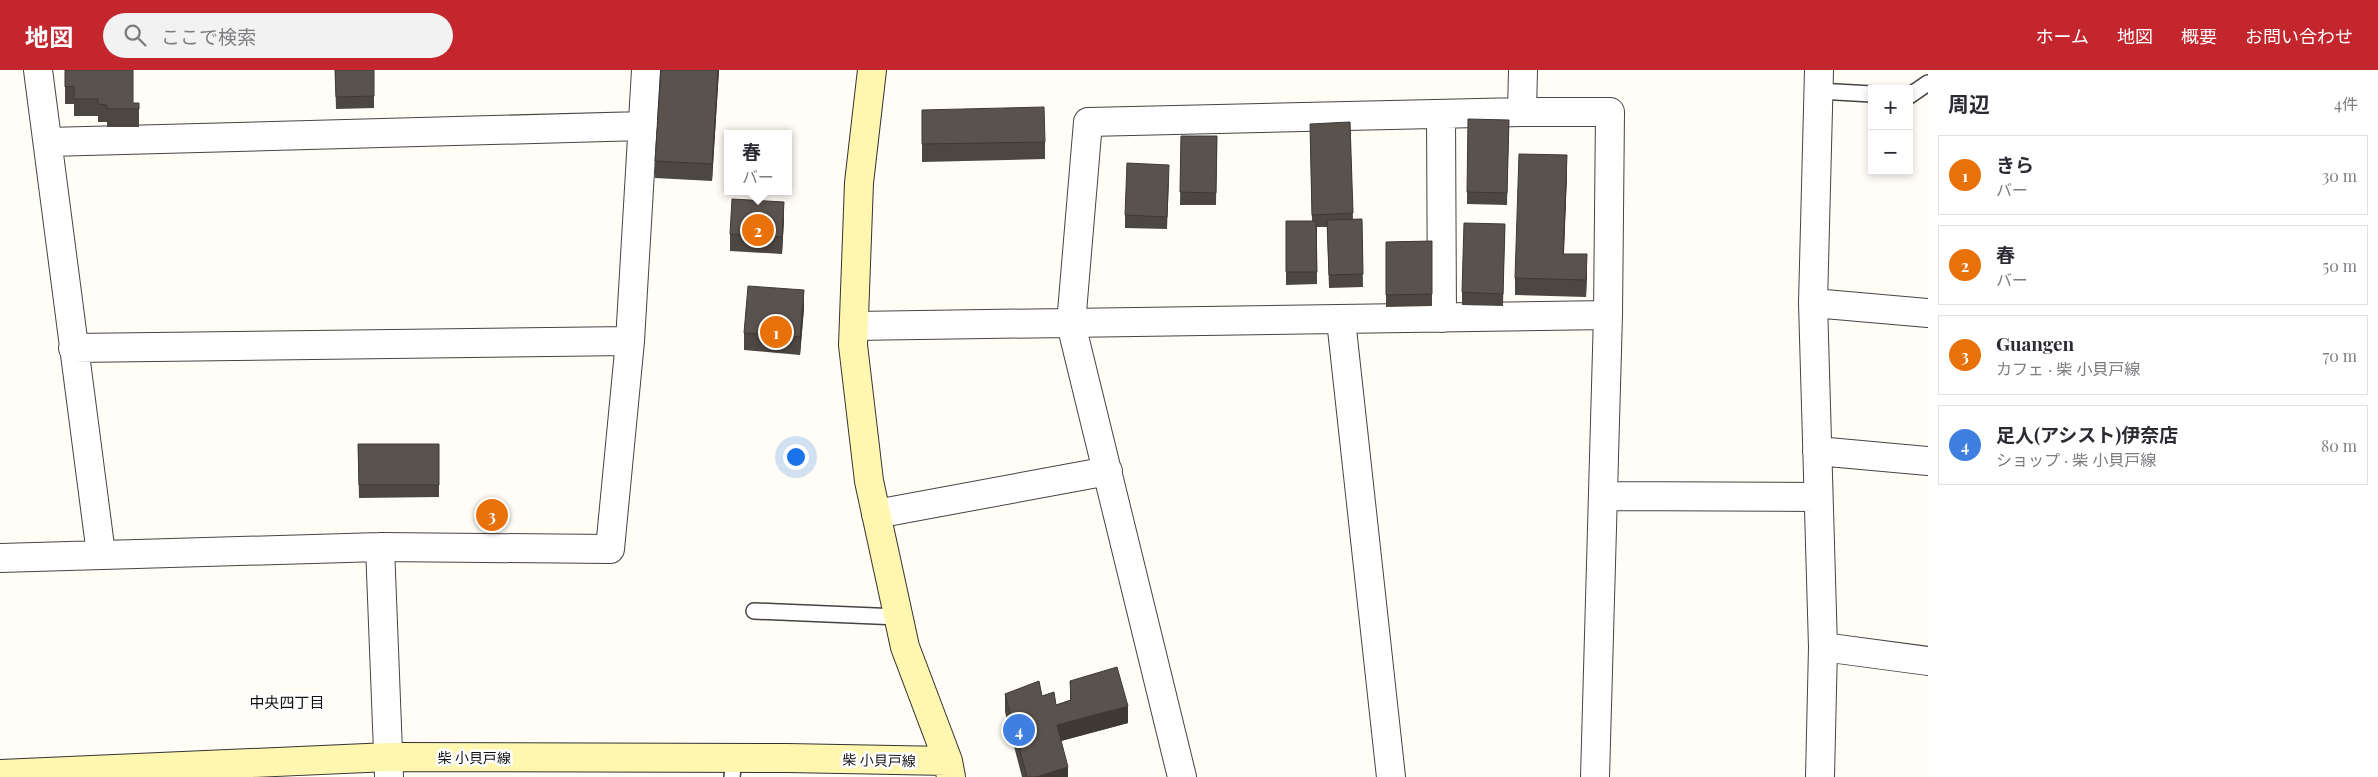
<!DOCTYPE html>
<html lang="ja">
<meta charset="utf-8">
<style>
:root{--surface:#fff;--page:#f2f2f3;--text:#2b2b33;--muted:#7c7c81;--line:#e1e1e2;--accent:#c4262e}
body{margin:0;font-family:"Playfair Display","Noto Sans JP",serif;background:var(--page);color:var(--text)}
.controls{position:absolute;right:15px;top:15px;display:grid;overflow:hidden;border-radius:0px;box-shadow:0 2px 8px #0003}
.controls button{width:45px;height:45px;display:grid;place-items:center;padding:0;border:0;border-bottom:1px solid var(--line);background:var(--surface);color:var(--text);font:25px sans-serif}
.you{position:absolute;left:795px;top:386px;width:18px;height:18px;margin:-12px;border:4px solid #fff;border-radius:50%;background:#1a73e8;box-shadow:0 0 0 8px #1a73e833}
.badge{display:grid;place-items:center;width:32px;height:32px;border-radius:50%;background:var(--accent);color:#fff;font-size:16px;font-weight:700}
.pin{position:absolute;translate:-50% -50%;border:2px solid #fff;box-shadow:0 1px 5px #0006}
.popup{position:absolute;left:724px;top:60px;width:68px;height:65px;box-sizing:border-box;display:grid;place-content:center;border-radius:0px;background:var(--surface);filter:drop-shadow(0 1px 4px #0005);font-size:16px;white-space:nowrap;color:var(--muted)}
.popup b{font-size:19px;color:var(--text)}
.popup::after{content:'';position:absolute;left:50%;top:100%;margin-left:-10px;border:10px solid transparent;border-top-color:var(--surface)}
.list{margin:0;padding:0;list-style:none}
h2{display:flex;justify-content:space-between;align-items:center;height:65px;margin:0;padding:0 20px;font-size:21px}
h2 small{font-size:16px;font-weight:400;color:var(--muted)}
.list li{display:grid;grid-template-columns:32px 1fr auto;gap:15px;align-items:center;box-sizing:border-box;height:80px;margin:0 10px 10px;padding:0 10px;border:1px solid var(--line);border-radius:0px}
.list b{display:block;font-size:19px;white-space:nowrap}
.list p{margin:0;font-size:16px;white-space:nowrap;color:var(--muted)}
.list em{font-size:16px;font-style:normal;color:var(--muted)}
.icon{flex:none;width:28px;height:28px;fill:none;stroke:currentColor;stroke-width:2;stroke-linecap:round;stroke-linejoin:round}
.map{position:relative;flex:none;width:1928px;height:707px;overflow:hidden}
header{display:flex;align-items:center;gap:30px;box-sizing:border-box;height:70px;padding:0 25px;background:var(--accent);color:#fff}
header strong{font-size:24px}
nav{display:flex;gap:28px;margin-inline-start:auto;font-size:18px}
.search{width:350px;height:45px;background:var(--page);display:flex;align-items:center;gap:12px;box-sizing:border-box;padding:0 18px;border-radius:28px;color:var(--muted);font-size:19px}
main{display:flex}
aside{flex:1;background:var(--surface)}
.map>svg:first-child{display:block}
</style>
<header>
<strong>地図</strong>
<div class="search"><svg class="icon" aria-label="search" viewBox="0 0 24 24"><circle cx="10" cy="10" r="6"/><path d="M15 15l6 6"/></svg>ここで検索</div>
<nav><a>ホーム</a><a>地図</a><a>概要</a><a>お問い合わせ</a></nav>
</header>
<main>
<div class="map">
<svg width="1928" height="707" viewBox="0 0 1928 707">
<rect width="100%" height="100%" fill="#fffdf5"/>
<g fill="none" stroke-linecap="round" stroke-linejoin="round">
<defs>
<path id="lane" d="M1818 21 1872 24
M1909 26 1928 13
M754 541 899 547
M732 707 734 688"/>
<path id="street" d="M38 0 101 484
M1819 0 1813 233 1823 577 1820 707
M1522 42 1523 0
M1441 44 1442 248
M48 72 643 56
M1813 233 1928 243
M1341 250 1391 707
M854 256 1608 245
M73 278 630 271
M1817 381 1928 391
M1603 426 1818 427
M876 444 1108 401
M380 477 389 707
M0 488 380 477 610 479 630 271 646 0
M1823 577 1928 591
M1182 707 1071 254 1088 52 1522 42H1610L1608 245 1595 707"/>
<path id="secondary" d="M872 0 859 113 853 275 869 411 905 577 948 691 951 707
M0 704 389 687 787 688 948 691"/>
</defs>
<!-- lane casing -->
<use href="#lane" stroke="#444" stroke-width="18"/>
<!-- street casing -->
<use href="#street" stroke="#444" stroke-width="30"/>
<!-- secondary casing -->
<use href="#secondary" stroke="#333" stroke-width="30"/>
<!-- lane -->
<use href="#lane" stroke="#fff" stroke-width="15"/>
<!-- street -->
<use href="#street" stroke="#fff" stroke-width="28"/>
<!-- secondary -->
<use href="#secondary" stroke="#fff6b0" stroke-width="28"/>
</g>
<!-- wall -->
<path fill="#4d4742" d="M65 0 133 33H139V57H107V52H98V46H74V34H65Z
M335 0H374V38L336 39Z
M661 0H719L712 111 655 108V91Z
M922 40 1045 72V89L922 92Z
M1509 50 1507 135 1467 134V122Z
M1350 52 1353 149H1362L1363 217 1329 218 1327 157H1317V214L1286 215V151H1312L1310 66Z
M1181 66H1217L1216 135H1180Z
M1567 103 1564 184 1587 202 1586 227 1515 225V208Z
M1169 107 1167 159 1125 158V145Z
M784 149 782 184 730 181V164Z
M1505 154 1503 236 1462 235V222Z
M1432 171V236L1386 237V172Z
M804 238 800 285 744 280V263Z
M358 374H439V427L359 428Z
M1070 611 1128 653 1061 671 1068 707H1022L1005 642V624L1042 626 1056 635 1070 630Z"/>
<!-- shaded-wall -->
<path fill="#3f3936" d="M718 0H719L712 111V94Z
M1567 85V103L1563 201V184Z
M784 132V149L782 184V167Z
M1587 184V202L1586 227V210Z
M804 220V238L800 285V267Z
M1128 636V653L1057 672V655Z
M1068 697V707H1036Z"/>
<!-- building -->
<path fill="#5a524d" stroke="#3f3936" d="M65 0H133V33H139V39H107V35L98 34V29H74V16L65 17Z
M335 0H374V26L336 27Z
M661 0H718L712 94 655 91Z
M1044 37 1045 72 922 74V40Z
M1468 49 1509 50 1507 123 1467 122Z
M1350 52 1353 143 1312 145 1310 54Z
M1181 66H1217L1216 123 1180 122Z
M1519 84 1567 85 1563 184H1587L1586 210 1515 208Z
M1127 93 1169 95 1167 147 1125 145Z
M732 129 784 132 782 167 730 164Z
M1362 149 1363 204 1329 205 1327 150Z
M1286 151H1316L1317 202H1286Z
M1464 153 1505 154 1503 224 1462 222Z
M1432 171V224L1386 225V172Z
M748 216 804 220 800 267 744 263Z
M358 374H439V415H359Z
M1117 597 1128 636 1057 655 1068 697 1036 707H1027L1005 624 1039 611 1042 626 1054 622 1056 635 1071 630 1070 611Z"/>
<g text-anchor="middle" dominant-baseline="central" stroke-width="5" stroke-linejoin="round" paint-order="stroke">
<!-- street labels -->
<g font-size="14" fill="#111" stroke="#fff">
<text x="474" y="687">柴 小貝戸線</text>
<text transform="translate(879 690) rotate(1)">柴 小貝戸線</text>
</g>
<!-- neighbourhood labels -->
<g font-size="15" fill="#111" stroke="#fff">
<text x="287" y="632">中央四丁目</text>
</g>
</g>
</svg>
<div class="controls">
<button>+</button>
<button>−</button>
</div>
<div class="you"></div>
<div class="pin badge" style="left:776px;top:262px;background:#e8710a">1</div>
<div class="pin badge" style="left:758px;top:160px;background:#e8710a">2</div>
<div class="popup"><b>春</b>バー</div>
<div class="pin badge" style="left:492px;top:445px;background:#e8710a">3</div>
<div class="pin badge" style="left:1019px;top:660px;background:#3f7fe0">4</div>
</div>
<aside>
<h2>周辺<small>4件</small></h2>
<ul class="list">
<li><span class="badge" style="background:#e8710a">1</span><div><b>きら</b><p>バー</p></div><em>30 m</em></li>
<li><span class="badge" style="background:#e8710a">2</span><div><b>春</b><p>バー</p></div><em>50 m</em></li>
<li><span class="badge" style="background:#e8710a">3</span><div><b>Guangen</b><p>カフェ · 柴 小貝戸線</p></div><em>70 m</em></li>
<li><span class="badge" style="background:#3f7fe0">4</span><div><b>足人(アシスト)伊奈店</b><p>ショップ · 柴 小貝戸線</p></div><em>80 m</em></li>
</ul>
</aside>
</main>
